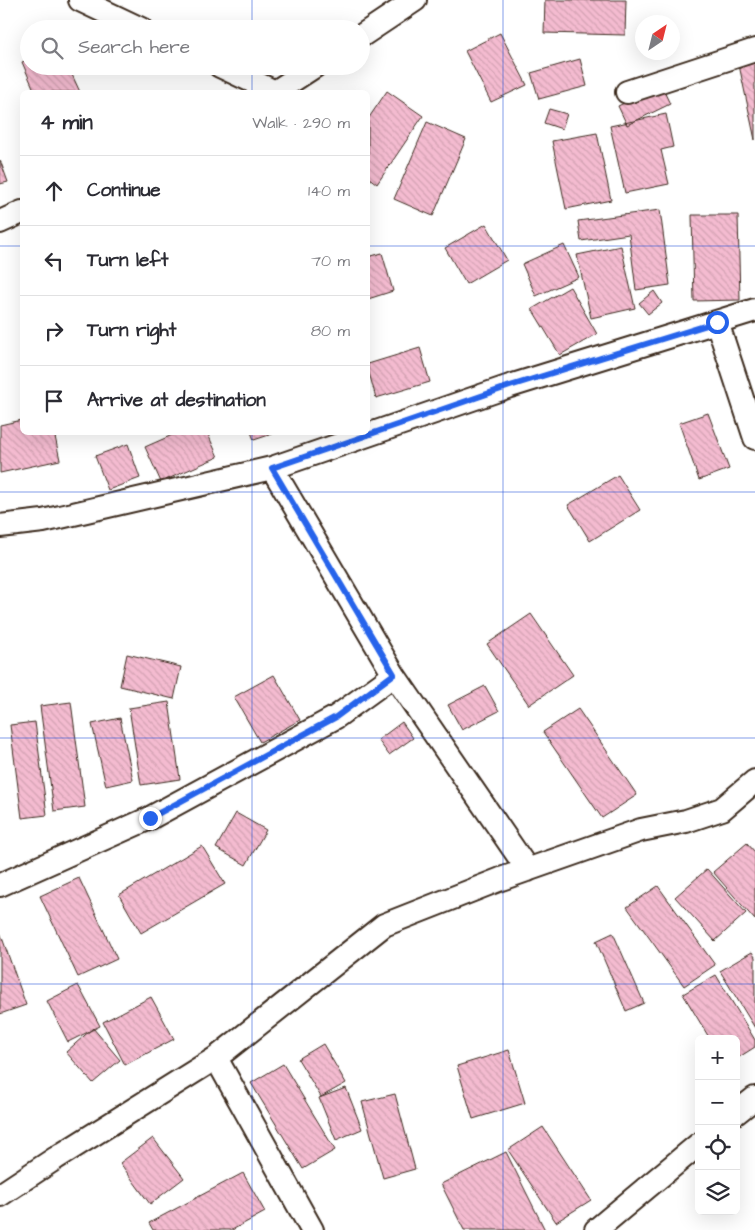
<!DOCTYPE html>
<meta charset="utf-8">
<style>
:root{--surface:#fff;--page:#f7f7f7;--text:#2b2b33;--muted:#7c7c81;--line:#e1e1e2}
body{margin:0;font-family:"Architects Daughter",sans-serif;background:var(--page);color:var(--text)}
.controls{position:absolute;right:15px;bottom:15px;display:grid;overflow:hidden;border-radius:8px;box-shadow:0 5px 20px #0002}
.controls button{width:45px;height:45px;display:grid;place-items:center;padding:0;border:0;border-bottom:1px solid var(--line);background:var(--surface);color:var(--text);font:25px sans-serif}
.compass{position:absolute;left:635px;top:15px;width:45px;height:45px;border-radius:50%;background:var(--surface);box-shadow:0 5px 20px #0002;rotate:35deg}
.stop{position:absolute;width:15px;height:15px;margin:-11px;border:4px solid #2563eb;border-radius:50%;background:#fff}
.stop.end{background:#2563eb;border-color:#fff;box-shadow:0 1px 5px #0008}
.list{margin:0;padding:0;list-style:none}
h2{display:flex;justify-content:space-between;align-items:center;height:65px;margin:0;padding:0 20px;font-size:21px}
h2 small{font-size:16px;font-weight:400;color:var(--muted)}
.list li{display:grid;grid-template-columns:32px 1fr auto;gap:15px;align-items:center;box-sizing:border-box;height:70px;padding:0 20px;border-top:1px solid var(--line)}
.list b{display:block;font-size:19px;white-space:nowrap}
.list em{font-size:16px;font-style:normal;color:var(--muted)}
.icon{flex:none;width:28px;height:28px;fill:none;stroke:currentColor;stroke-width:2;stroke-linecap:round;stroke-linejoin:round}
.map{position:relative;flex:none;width:755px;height:1230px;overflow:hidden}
.search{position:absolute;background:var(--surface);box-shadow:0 5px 20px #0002;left:20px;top:20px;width:350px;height:55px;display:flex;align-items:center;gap:12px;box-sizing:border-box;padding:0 18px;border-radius:28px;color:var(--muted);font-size:19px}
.panel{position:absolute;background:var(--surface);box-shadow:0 5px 20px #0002;left:20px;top:90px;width:350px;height:345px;border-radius:8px}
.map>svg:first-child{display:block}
</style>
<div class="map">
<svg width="755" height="1230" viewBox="0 0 755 1230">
<defs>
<pattern id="building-back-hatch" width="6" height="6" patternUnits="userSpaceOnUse" patternTransform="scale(1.25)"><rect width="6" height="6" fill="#f4bbd0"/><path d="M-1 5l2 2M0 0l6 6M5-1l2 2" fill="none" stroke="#d2a1b2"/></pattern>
</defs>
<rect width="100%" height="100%" fill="#fff"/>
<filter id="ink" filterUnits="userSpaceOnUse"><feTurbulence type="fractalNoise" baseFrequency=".02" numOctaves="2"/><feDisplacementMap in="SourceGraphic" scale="10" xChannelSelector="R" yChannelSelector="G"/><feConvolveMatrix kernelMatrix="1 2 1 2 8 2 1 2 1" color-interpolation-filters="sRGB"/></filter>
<g filter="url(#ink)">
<!-- building -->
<path fill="url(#building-back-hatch)" stroke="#3b2a1e" d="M545 0H626L625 35 544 33Z
M500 33 527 85 491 102 465 51Z
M29 59V66H68L80 92H35L22 62Z
M580 59 587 86 539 99 531 73Z
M755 62V140L739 65Z
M661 85 670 104 627 125 618 106Z
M387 91 423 116 377 184 368 177V119Z
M549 109 567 114 562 129 544 123Z
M666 114 673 147 661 150 669 184 625 193 610 126Z
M427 122 466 139 433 216 394 199Z
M597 133 611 200 566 209 552 141Z
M0 160 8 182 0 184Z
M660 210 670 285 636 290 629 234 581 241 578 221Z
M692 215H738L740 300 694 301Z
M486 224 507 260 466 284 445 248Z
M564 245 579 277 536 296 522 264Z
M621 246 635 308 591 318 577 255Z
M382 253 393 291 368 299V257Z
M570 287 597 334 560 355 532 309Z
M654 291 662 303 648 314 639 303Z
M420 348 430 382 376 398 368 369V364Z
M708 413 729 469 699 480 679 423Z
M22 420V432H54L60 460 0 473V425Z
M179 432H207L218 457 161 482 145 447Z
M251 432H278L254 440Z
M128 444 140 478 108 490 95 456Z
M618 475 640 510 590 541 568 505Z
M531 614 573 675 529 705 487 644Z
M127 654 181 667 174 699 120 686Z
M274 675 300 720 260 742 234 697Z
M485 686 499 711 462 730 448 705Z
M71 702 85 807 54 811 40 706Z
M169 702 180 779 141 785 129 708Z
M578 709 637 795 602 818 543 732Z
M120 718 133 780 106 786 92 724Z
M35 722 47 815 22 818 10 725Z
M402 722 413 738 389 755 378 740Z
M236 813 266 830 246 865 216 848Z
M747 843 755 852V920L713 872Z
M202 846 225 884 141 933 119 895Z
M707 869 746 913 715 941 675 897Z
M79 878 117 959 78 977 40 896Z
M658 886 715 965 684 986 627 907Z
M0 932 26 1005 0 1014Z
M613 933 644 1003 626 1011 596 941Z
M752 952 755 957V1028L720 971Z
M716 975 755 1040V1047L736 1059V1039H710L683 994Z
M78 985 100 1026 68 1042 47 1001Z
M151 997 174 1039 125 1065 103 1022Z
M93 1028 120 1060 93 1083 66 1052Z
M323 1044 346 1083 321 1097 298 1059Z
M509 1050 525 1103 473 1119 457 1066Z
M283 1064 335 1150 303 1169 251 1083Z
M346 1088 362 1129 336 1140 319 1098Z
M395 1094 415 1169 383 1178 362 1102Z
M543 1127 591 1200 556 1222 508 1150Z
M153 1138 184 1178 150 1204 120 1163Z
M506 1152 545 1230H464L441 1184Z
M243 1173 265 1212 232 1230H153L149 1223Z"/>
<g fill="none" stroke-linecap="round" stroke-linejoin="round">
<defs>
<path id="minor" d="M80 0 141 29
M361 36 415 0
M220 66 275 92
M275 92 315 66
M627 92 755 50
M0 222 22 212
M717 322 755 438
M272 468 394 675 528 870
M0 526 43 521 272 468 510 386 755 310
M0 885 150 818 336 717 394 675
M216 1058 312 1230
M736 1113 755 1098
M0 1195 56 1158 216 1058 384 925 501 879 641 830 686 821 722 809 755 781
M596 1230 699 1144"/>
</defs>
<!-- minor casing -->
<use href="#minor" stroke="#3b2a1e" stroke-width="26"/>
<!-- minor -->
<use href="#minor" stroke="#fff" stroke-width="22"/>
</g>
</g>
<g fill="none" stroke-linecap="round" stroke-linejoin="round" filter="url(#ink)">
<!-- route -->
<path stroke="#2563eb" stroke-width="6" d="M150 818 336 717 394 674 272 468 510 386 717 322"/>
</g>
<!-- grid -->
<path fill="none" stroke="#1d4ed8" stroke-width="1" stroke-opacity="0.55" d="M252 0V29M503 0V1230M252 66V92M0 246H22M368 246H755M252 432V1230M0 492H755M0 738H755M0 984H755"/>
</svg>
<div class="controls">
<button>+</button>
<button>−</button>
<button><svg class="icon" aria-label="locate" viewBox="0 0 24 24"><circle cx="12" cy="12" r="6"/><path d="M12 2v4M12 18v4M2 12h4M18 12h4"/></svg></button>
<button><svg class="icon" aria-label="layers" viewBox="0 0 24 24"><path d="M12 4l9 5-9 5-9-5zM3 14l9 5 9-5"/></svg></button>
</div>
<svg class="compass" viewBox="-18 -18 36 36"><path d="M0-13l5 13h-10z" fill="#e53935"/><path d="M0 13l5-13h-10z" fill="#7c7c81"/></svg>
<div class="stop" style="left:717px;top:322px"></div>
<div class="stop end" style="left:150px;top:818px"></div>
<div class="search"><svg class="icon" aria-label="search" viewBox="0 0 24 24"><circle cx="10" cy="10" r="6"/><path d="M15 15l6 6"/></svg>Search here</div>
<section class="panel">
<h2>4 min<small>Walk · 290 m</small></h2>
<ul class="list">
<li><svg class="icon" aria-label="ahead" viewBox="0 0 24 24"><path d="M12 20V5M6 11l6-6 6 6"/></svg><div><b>Continue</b></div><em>140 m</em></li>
<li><svg class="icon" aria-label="left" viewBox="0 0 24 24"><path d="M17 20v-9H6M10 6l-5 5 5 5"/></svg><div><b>Turn left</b></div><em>70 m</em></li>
<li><svg class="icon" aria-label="right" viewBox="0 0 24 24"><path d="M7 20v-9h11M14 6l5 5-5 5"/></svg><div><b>Turn right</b></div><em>80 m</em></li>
<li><svg class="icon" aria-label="arrive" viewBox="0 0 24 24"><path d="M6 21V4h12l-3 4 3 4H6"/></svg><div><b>Arrive at destination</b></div></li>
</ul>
</section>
</div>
